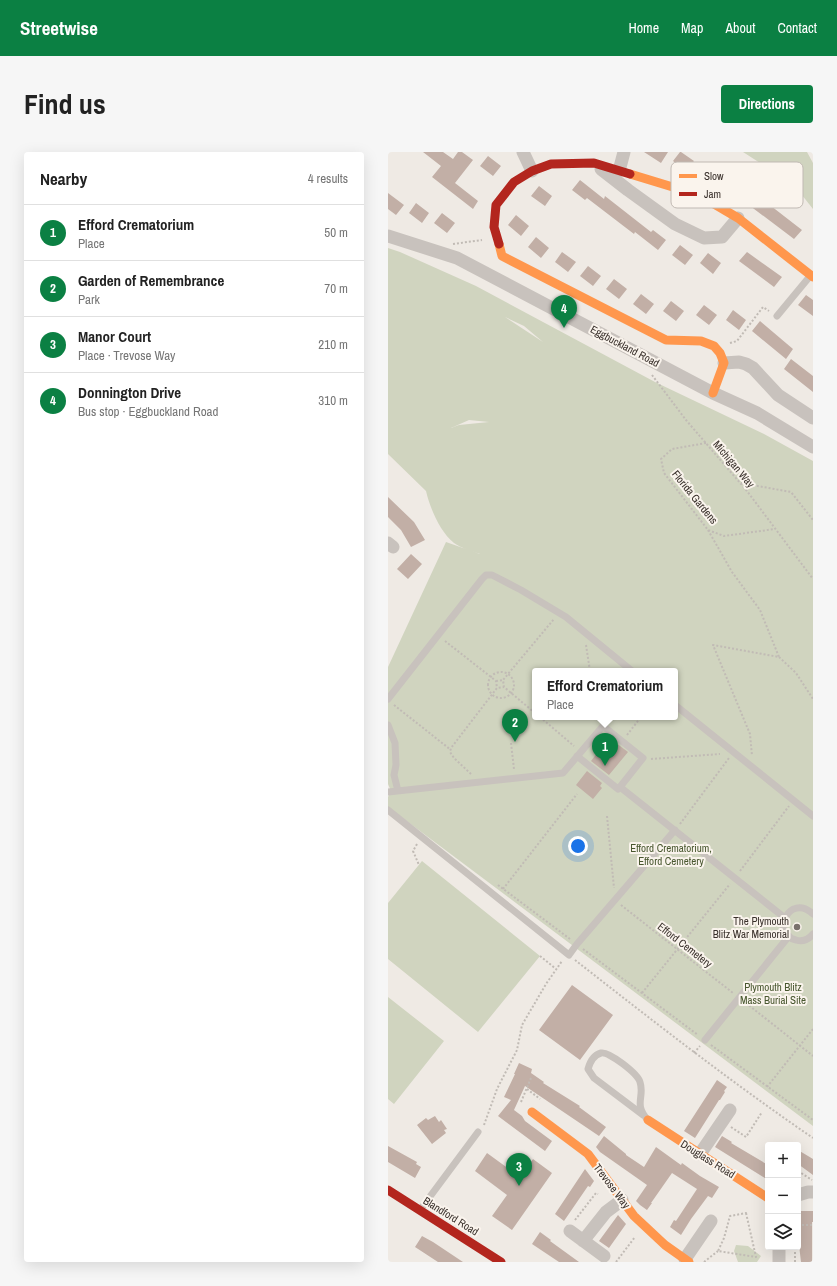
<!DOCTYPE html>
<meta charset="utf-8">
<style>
:root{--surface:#fff;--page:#f6f6f6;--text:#222;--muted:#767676;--line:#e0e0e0;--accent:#0b8043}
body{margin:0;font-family:"Archivo Narrow",sans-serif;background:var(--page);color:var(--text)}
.controls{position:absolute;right:12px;bottom:12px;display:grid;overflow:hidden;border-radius:4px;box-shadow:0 4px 16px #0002}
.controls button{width:36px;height:36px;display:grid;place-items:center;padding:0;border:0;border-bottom:1px solid var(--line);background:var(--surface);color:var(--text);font:20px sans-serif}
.you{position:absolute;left:190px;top:694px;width:14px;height:14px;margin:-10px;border:3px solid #fff;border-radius:50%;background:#1a73e8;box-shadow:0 0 0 6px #1a73e833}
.badge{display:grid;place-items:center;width:26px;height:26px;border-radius:50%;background:var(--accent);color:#fff;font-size:13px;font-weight:700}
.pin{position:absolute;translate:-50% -33px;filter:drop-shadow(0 1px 2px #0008)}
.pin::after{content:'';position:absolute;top:21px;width:14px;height:12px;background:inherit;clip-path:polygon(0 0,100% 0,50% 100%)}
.popup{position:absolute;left:144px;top:516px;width:146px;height:52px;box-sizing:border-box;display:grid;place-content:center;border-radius:4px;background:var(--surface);filter:drop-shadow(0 1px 3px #0005);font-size:13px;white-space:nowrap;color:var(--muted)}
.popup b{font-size:15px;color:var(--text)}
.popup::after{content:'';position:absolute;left:50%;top:100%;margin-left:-8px;border:8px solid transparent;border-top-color:var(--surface)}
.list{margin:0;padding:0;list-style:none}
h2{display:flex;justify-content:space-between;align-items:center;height:52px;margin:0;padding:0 16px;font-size:17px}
h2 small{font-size:13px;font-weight:400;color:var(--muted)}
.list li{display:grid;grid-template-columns:26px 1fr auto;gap:12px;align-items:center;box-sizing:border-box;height:56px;padding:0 16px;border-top:1px solid var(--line)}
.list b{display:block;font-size:15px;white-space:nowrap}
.list p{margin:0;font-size:13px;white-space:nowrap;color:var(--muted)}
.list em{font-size:13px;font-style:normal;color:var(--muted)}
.icon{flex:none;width:22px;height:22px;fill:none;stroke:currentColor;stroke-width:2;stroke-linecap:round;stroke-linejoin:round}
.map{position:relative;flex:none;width:425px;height:1110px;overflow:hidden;border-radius:4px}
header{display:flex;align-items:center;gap:24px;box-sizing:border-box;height:56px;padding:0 20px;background:var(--accent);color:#fff}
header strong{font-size:19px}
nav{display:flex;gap:22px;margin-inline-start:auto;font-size:14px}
.intro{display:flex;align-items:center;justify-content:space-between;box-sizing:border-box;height:96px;padding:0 24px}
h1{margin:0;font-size:28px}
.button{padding:10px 18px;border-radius:4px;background:var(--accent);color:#fff;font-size:14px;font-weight:700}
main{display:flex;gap:24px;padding:0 24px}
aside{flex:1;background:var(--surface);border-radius:4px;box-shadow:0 4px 16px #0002}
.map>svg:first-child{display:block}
</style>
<header>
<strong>Streetwise</strong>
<nav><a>Home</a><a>Map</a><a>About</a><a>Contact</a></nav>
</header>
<div class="intro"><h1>Find us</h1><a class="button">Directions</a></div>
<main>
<aside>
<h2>Nearby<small>4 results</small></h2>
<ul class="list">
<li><span class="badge">1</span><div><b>Efford Crematorium</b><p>Place</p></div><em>50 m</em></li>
<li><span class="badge">2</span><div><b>Garden of Remembrance</b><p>Park</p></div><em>70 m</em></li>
<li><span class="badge">3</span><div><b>Manor Court</b><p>Place · Trevose Way</p></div><em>210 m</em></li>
<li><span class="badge">4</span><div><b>Donnington Drive</b><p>Bus stop · Eggbuckland Road</p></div><em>310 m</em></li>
</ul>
</aside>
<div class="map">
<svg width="425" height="1110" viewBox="0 0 425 1110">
<rect width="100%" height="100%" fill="#efeae4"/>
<!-- green -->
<path fill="#d0d4bf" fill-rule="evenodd" d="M355 0H419L425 11V57L406 33Z
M0 96 12 100 88 134 267 230 376 282 425 309V974L0 655V645L3 639 0 632V515L58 390 92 402C84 399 73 396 66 391 52 380 42 356 38 339L0 302ZM117 165 136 174 155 190ZM81 268 101 270 71 273 63 276ZM147 519H287V565H147Z
M34 709 152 804 90 880 0 807V751Z
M0 845 56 889 6 952 0 947Z
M348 1093 360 1094 373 1104 369 1110H350L346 1099Z"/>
<!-- building -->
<path fill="#c2afa6" d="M35 0H55L65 7 70 0H74L85 8 67 31 90 49 85 57 44 25 53 14Z
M256 0H280L273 11Z
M292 0H293L306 9 298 19 285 9Z
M100 4 113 14 105 24 92 14Z
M315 10 336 26 338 23 358 39 360 36 414 78 406 87 345 41 343 43 322 27 320 30 307 20Z
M192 28 216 47 217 44 263 80 265 78 278 88 270 98 247 80 246 82 199 46 197 48 184 38Z
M151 34 164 44 157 54 143 44Z
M0 41 16 53 8 63 0 57Z
M28 51 41 61 34 71 21 61Z
M54 61 67 71 59 81 46 71Z
M128 63 141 74 133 84 120 73Z
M148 85 161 96 153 106 140 95Z
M292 93 305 103 297 113 284 103Z
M174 100 188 110 180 120 167 110Z
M359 100 394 125 386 135 351 109Z
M320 101 333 111 325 122 312 111Z
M200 114 213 124 205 134 192 124Z
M226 127 239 137 231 147 218 137Z
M253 142 266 152 258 162 245 152Z
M418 143 425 148V164L410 153Z
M283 149 296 159 288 169 275 159Z
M316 153 329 163 321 173 308 163Z
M345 158 358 168 351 178 338 168Z
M372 169 405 197 398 207 364 179Z
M403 207 425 224V240L396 217Z
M0 345 26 370 37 388 23 395 13 378 0 365Z
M23 402 34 412 20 427 9 417Z
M220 585 240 600 221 623 203 609 210 600 209 599Z
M199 619 214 631 212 634 214 636 205 647 188 633Z
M184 833 225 863 192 908 151 878Z
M131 911 144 917 143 921 156 930 155 931 192 954 191 955 218 975 211 984 137 934 126 958 134 964 137 969 164 989 157 999 110 964 123 948 116 945 127 922H126Z
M329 928 339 935 336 939 337 940 332 948H331L307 986 296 979Z
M47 964 51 970 53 968 59 977 56 978 58 981 44 992 29 973 38 966 40 968Z
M216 984 238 1002V1003L256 1015 268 995 286 1008 293 1013 294 1011 312 1024 331 1035 324 1046 320 1044 303 1067 293 1083 282 1075 286 1068 288 1069 309 1037 284 1021 263 1051H264L259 1058 252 1053 248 1049 259 1033 212 1000 208 995Z
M334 984 344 990 343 991 380 1013V1028L327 995Z
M0 994 29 1010 28 1012 33 1015 27 1026 0 1010Z
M410 998 425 1007V1023L410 1012Z
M99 1001 132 1025 145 1007 164 1021 124 1078 104 1064 119 1043 87 1019Z
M197 1017 206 1029 202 1035 200 1034 176 1069 167 1062Z
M410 1059H425V1070H424V1110H413L411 1093H413L412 1072H410Z
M230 1063 238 1072 221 1096 211 1089Z
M152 1080 163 1088 162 1089 191 1110H171L144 1092Z
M34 1084 45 1090 75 1110H50L27 1095Z"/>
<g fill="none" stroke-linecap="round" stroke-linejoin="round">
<!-- path -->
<path stroke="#c1bbb5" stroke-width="2" stroke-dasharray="2 2" stroke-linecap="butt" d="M65 92 94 88
M342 191 349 189 375 155 381 159
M264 223 298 268 359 339 425 427
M318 291 284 297 273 307 276 321 320 378 336 384 387 377
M353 331 403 340 425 368
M320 378 344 420 372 458 391 505 325 493 362 582 364 604
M57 489 108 529 109 536
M198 493 202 519
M391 505 408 521 425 547
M100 533a13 13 0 1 1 26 0a13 13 0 1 1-26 0Z
M108 529 115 528
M6 553 63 598
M147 561 116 535 115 528 166 467
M152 565 186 594
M239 583 253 565
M123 591 126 617
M263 607 332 602
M83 622 66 606 62 600 63 596 109 536 116 535
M219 664 226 736
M292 672 341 606
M29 692 25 699 31 713
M352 719 401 654
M110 733 182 787
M115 737 189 642
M233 753 345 841
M195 797 310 883
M152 804 168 817
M187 808C265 869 343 930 425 986
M254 841 342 732
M358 851 425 904
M323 893 425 968
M306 901 312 894
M379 935 425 877
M139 937 152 947
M133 950 143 926
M96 973 109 937 129 898 134 873 158 832 174 809
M343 975 358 985 374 960
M410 1019 424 1028
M358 1061 368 1105 330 1099 336 1086 342 1064Z
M187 1068 208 1041 210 1042
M410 1073H425
M228 1110 247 1085
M316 1110 330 1099
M407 1110V1095"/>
<!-- lane -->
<path stroke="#c8c2bd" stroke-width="7" d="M389 164 423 123
M0 547 94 427 98 423H104L133 438 178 465 244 519
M287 553 425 664
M0 573 7 591 8 613 6 623 10 639
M189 604 230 637 232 635
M0 640 175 621 215 574 255 606 232 635 397 766
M0 658 181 803 189 792 287 678
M425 762C401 740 382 783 408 788 415 790 421 787 425 782
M317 888 401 784
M255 963 206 926 200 917C202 910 205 903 213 901 221 899 250 922 252 930 257 945 245 952 260 968
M32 1058 90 980"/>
<!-- street -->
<path stroke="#c8c2bd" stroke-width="13" d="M135 0 144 19
M213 17 240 38 287 72 316 86 334 85 350 66
M231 19 236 0
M0 84 69 106 325 241 369 261 425 295
M336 211 351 210 358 212 365 216 390 243 425 266
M0 391 5 395
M312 1002 342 958
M410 1043 420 1040H425
M182 1079 216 1104
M195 1089 218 1060 234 1048
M391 1095V1110
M297 1107 323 1069"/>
<!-- slow -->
<path stroke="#ff974d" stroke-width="9" d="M242 22 311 43 350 66 425 125
M111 92 114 104 278 188 313 189 326 194 332 201 336 211 325 241
M144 960 200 1002 246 1064 277 1093 301 1110
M260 968 380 1046"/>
<!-- jam -->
<path stroke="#b3261e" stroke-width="9" d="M111 92 106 75 108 53 126 30 144 19 163 12 206 11 242 22
M0 1038 113 1110"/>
</g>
<!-- markers -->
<circle fill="#79716c" stroke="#faf4ed" stroke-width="1.5" cx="409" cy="775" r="4"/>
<g text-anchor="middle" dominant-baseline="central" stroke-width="4" stroke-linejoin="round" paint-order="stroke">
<!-- street labels -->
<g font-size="11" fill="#39302b" stroke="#faf4ed">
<text transform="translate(237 194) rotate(28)">Eggbuckland Road</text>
<text transform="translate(346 312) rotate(50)">Michigan Way</text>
<text transform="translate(307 345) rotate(51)">Florida Gardens</text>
<text transform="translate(297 793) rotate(38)">Efford Cemetery</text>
<text transform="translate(320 1007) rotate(32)">Douglass Road</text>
<text transform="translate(224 1034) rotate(53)">Trevose Way</text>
<text transform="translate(63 1064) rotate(32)">Blandford Road</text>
</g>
<!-- park labels -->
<g font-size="11" fill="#48572f" stroke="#faf4ed">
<text x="283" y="696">Efford Crematorium,<tspan x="283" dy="13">Efford Cemetery</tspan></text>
<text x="385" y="835">Plymouth Blitz<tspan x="385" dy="13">Mass Burial Site</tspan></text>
</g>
<!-- poi labels -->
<g font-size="11" fill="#39302b" stroke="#faf4ed" text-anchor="end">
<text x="401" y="769">The Plymouth<tspan x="401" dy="13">Blitz War Memorial</tspan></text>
</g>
</g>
<!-- legend -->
<rect x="283" y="10" width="132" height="46" rx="6" fill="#faf4ed" stroke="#c0b9b3" stroke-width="1"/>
<rect x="291" y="22" width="18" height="4" fill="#ff974d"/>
<rect x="291" y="40" width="18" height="4" fill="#b3261e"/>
<g font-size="11" fill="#39302b">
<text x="316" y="28">Slow</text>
<text x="316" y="46">Jam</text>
</g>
</svg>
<div class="controls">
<button>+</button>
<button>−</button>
<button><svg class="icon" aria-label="layers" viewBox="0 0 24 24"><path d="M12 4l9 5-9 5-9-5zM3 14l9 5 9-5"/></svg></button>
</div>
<div class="you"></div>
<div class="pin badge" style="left:217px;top:614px">1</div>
<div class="popup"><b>Efford Crematorium</b>Place</div>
<div class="pin badge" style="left:127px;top:590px">2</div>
<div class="pin badge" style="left:131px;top:1034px">3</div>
<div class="pin badge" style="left:176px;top:176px">4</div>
</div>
</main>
